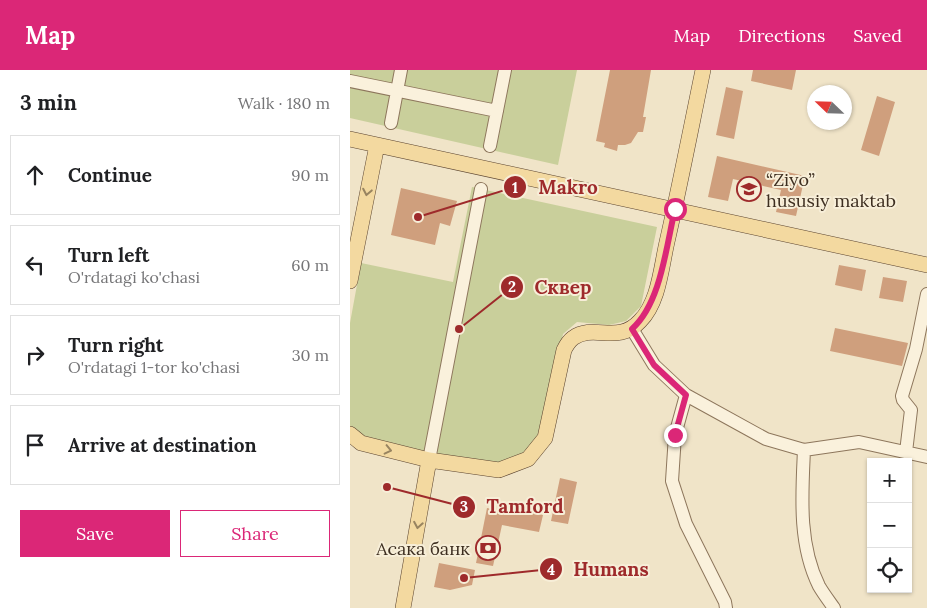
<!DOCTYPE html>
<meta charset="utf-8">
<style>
:root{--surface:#fff;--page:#f2f2f2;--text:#202124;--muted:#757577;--line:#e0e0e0;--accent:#db2777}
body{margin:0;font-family:Lora,serif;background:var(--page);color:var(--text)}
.controls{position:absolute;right:15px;bottom:15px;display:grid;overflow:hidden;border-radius:0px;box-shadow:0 1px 4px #0004}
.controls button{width:45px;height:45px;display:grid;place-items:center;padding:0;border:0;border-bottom:1px solid var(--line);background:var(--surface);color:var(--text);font:25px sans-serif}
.compass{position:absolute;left:457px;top:15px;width:45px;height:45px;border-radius:50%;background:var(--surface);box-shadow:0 1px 4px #0004;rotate:293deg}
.stop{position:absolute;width:15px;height:15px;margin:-11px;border:4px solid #db2777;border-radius:50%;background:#fff}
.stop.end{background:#db2777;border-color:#fff;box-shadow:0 1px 5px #0008}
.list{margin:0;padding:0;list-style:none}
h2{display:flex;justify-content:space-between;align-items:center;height:65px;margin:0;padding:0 20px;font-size:21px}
h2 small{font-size:16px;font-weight:400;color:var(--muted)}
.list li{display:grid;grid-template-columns:32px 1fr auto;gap:15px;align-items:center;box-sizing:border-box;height:80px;margin:0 10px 10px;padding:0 10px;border:1px solid var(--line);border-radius:0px}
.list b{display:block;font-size:19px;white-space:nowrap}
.list p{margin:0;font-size:16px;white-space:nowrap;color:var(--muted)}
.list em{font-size:16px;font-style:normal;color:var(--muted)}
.actions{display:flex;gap:10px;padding:15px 20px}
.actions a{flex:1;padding:11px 0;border:1px solid var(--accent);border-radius:0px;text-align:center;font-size:18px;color:var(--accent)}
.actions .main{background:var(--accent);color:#fff}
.icon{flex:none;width:28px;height:28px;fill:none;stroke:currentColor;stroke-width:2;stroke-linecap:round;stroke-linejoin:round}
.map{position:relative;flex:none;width:577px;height:538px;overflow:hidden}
header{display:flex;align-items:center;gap:30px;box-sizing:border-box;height:70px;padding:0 25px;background:var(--accent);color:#fff}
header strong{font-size:24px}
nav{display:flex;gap:28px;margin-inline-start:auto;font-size:18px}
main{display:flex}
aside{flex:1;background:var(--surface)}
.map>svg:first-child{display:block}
</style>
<header>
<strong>Map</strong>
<nav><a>Map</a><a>Directions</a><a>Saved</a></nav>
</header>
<main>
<aside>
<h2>3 min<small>Walk · 180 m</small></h2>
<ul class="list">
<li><svg class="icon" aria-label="ahead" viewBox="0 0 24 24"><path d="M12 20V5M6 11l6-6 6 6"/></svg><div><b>Continue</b></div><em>90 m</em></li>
<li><svg class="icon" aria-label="left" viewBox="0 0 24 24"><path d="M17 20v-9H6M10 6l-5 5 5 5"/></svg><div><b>Turn left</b><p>O'rdatagi ko'chasi</p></div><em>60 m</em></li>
<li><svg class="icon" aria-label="right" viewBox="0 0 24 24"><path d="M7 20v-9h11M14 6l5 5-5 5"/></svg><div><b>Turn right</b><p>O'rdatagi 1-tor ko'chasi</p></div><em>30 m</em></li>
<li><svg class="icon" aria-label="arrive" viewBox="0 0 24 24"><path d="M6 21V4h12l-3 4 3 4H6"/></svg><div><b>Arrive at destination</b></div></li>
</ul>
<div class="actions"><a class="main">Save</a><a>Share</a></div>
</aside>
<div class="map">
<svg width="577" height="538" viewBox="0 0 577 538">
<rect width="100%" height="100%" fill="#f0e4c8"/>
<!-- green -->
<path fill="#c9cf9b" d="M0 0H227L208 95 0 48Z
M122 117 307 157 291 236 276 251 259 255 227 252 213 264 194 363 164 391 128 398 14 371 0 358V253L11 193 103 212Z"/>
<!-- building -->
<path fill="#cf9f7d" d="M260 0H301L293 47H296L293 62H288L281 73 275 75H268L267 81 254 77 255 73 246 71Z
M403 0H446L442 20 401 11Z
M376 17 393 21 384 69 366 65Z
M527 26 545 32 529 86 511 80Z
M367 86 455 106 446 146 426 142 431 120 383 109 378 131 358 127Z
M51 118 107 131 100 156 90 153 85 175 41 165Z
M489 195 516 200 512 221 485 215Z
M533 207 557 211 553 232 529 228Z
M485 258 558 273 552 296 480 281Z
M210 408 227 412 218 454 201 451Z
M156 437 193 445 189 462 152 455 143 496 126 493 137 438 155 442Z
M89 493 125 500 122 515 100 520 84 517Z"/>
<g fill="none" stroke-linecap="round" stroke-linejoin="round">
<defs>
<path id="minor" d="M0 11 147 41
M41 53 51 0
M140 76 155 0
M282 259 304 295 336 325 416 369 454 380 509 372 577 387
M336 325 325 365 322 411 336 454 375 532 376 538
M454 380C452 424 448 474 469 516 473 523 479 531 484 538
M556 382 561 340 553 330 552 326 566 279 577 224
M79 390 131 119"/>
<path id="major" d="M0 69 577 195
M0 211 27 75
M0 364 11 373 79 390 149 400 178 389 195 368 214 280C216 276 219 271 223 268 244 253 268 275 290 251 309 232 311 198 317 172 330 115 341 58 353 0
M53 538 79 390"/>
</defs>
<!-- minor casing -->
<use href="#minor" stroke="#8d765c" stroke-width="14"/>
<!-- major casing -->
<use href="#major" stroke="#5b4430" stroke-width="16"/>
<!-- minor -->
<use href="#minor" stroke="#faf1dc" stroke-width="12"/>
<!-- major -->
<use href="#major" stroke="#f3d9a0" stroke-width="15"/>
</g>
<!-- one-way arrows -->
<defs><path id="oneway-chevron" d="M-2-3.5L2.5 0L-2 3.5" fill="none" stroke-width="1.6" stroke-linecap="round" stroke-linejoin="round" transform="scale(1.25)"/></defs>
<g stroke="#988460">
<use href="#oneway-chevron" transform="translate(17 122) rotate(101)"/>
<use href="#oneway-chevron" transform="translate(38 380) rotate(13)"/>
<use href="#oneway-chevron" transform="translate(68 455) rotate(100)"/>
</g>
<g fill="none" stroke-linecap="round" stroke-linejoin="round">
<!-- route -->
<path stroke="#db2777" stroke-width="6" d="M325 139C316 177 311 233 282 259L304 295 336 325 325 365"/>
</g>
<!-- icons -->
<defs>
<symbol id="school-ring" viewBox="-11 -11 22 22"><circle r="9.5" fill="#f7eed8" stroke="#9e2a2b" stroke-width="1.5"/><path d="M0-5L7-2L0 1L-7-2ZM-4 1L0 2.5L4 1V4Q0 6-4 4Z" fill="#9e2a2b"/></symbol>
<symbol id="bank-ring" viewBox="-11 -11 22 22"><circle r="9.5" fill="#f7eed8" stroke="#9e2a2b" stroke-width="1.5"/><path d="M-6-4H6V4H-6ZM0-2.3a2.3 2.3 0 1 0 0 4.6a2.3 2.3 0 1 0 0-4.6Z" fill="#9e2a2b"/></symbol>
</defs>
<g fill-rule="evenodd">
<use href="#school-ring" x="385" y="105" width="28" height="28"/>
<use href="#bank-ring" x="124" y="464" width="28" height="28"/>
</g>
<g text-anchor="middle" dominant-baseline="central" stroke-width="4" stroke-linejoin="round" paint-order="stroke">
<!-- poi labels -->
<g font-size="18" fill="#3d2e20" stroke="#f7eed8" text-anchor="start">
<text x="416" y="109">“Ziyo”<tspan x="416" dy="21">hususiy maktab</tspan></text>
<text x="120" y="478" text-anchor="end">Асака банк</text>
</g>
</g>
<!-- callouts -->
<path fill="none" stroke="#9e2a2b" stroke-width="2" d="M68 147L165 117M109 259L162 217M37 417L114 437M114 508L201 499"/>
<g fill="#9e2a2b" stroke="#f7eed8" stroke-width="2">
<circle cx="68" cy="147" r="5"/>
<circle cx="109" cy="259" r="5"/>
<circle cx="37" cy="417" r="5"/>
<circle cx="114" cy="508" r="5"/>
<circle cx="165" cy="117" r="12"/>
<circle cx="162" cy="217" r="12"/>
<circle cx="114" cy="437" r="12"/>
<circle cx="201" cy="499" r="12"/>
</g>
<g font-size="15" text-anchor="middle" font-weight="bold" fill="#fff">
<text x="165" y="123">1</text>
<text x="162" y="222">2</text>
<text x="114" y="442">3</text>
<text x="201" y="505">4</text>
</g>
<g font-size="19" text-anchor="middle" font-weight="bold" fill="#9e2a2b" stroke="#f7eed8" stroke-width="4" stroke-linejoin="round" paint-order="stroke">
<text x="218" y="124">Makro</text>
<text x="213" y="224">Сквер</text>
<text x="175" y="443">Tamford</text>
<text x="261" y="506">Humans</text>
</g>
</svg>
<div class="controls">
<button>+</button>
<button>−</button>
<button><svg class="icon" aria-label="locate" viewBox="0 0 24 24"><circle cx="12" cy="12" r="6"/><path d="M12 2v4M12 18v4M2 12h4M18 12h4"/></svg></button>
</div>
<svg class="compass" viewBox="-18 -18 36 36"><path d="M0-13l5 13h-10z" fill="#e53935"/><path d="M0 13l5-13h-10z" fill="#757577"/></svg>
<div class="stop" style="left:325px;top:139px"></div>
<div class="stop end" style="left:325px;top:365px"></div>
</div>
</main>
